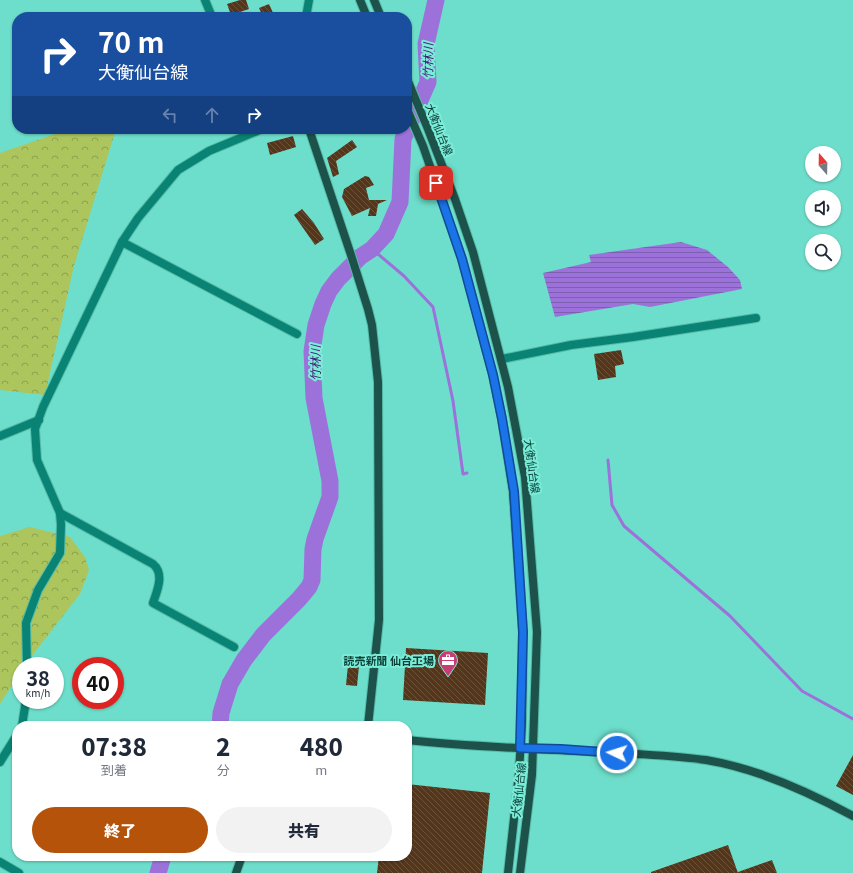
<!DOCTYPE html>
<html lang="ja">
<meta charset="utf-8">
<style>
:root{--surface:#fff;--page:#f2f2f3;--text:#1f2937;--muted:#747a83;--accent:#b45309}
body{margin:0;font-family:Georgia,"Noto Sans JP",serif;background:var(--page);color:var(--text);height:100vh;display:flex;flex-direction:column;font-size:15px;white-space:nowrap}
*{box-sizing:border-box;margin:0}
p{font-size:13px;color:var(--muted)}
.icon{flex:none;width:22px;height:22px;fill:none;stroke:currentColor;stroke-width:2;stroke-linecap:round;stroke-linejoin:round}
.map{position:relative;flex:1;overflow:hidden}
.details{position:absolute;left:12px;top:721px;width:400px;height:140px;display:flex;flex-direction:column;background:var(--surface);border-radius:16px;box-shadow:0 1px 3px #0004}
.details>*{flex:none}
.top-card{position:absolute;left:12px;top:12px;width:400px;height:122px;border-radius:16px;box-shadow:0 1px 3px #0004;background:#1a4fa0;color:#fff;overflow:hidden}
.needle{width:26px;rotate:340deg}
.fabs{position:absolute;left:805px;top:146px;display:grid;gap:8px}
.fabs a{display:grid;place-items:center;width:36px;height:36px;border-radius:50%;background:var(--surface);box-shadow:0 1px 3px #0004;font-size:20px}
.speed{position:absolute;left:12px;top:657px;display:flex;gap:8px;font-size:20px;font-weight:700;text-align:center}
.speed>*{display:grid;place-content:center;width:52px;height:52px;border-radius:50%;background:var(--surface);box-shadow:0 1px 3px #0004;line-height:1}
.speed small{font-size:10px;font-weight:400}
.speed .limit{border:6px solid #d22;background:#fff;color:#111}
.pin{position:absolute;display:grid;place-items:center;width:34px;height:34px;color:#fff;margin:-17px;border-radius:8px;box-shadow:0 2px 6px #0006}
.me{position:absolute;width:44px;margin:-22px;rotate:274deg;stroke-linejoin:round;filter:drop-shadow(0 0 3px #0008)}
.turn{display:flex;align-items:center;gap:14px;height:84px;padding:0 20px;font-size:18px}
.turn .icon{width:52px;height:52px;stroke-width:2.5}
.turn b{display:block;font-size:28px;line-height:34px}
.lanes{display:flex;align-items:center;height:38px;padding:0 20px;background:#0003;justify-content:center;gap:20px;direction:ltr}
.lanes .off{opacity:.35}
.eta{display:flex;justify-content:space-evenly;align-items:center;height:68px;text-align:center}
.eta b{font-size:24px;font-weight:800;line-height:28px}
.primary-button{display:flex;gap:8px;margin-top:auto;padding:8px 20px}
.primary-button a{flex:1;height:46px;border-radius:24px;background:var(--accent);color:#fff;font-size:16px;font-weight:800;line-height:46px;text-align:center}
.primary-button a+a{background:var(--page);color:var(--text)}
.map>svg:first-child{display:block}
.forest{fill:url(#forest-crowns)}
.water{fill:url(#water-rules)}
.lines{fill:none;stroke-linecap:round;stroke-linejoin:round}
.stream{stroke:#9c72da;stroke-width:3}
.river{stroke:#9c72da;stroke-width:17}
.building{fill:url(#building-back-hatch)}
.street-casing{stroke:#57bbaa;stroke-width:10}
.secondary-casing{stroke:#57bbaa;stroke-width:10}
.street{stroke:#088374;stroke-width:8}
.secondary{stroke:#1c524a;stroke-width:8}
.route-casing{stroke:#114b97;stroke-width:10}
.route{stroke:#1a73e8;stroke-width:7}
.labels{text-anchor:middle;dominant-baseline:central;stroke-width:4;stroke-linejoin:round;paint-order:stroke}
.street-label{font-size:11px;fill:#0a3e37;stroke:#7becd8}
.poi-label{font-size:11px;font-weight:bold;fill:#0a3e37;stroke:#7becd8;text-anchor:end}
.water-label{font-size:12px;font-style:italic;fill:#481a77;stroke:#7becd8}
</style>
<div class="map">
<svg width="853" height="873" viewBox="0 0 853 873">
<defs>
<pattern id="forest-crowns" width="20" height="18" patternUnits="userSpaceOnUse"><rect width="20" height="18" fill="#acc55d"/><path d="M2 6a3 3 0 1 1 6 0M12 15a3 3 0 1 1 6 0" fill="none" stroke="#8aa14e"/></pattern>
<pattern id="water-rules" width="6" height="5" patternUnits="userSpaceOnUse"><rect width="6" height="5" fill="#9c72da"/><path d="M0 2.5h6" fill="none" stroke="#7d5fb2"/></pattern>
<pattern id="building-back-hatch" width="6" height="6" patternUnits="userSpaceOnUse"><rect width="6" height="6" fill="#56361a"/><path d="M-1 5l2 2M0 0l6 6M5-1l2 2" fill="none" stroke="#69533c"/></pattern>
</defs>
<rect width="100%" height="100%" fill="#6ddecb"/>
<g class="forest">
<path d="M 69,129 L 116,129 L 74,266 L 45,395 L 0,390 L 0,153 Z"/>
<path d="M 30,527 L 70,537 L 85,557 L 89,570 L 80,594 L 24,666 L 21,666 L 21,671 L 0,704 L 0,536 Z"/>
</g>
<path class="water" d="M 681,242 L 707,250 L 728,267 L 740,280 L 742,289 L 650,307 L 633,304 L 555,317 L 543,273 L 591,262 L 589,255 Z"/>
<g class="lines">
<g class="stream">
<path d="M 372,249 L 404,276 L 433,307 L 453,401 L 463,474 L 467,473"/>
<path d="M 608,460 L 612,505 L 624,526 L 730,616 L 802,691 L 853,719"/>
</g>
<g class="river">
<path d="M 220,726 L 221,713 L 230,684 L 244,660 L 263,635 L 299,599 L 309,587 L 312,580 L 313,549 L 315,539 L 330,497 L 330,481 L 314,398 L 312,351 L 316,325 L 323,304 L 329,291 L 338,279 L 360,257 L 372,249 L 386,234 L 400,202 L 403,139 L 428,82 L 426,44 L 436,0"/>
<path d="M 158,873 L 163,856"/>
</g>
</g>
<g class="building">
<path d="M 240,0 L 246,0 L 249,9 L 231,15 L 227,4 Z"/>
<path d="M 269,4 L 274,15 L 268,17 L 263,17 L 259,8 Z"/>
<path d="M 293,136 L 296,147 L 270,155 L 267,143 Z"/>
<path d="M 352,140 L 357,147 L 336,161 L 339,174 L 333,177 L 327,158 Z"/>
<path d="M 365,176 L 369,177 L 374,185 L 366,188 L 369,200 L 387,200 L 378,204 L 376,216 L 368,216 L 370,208 L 352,216 L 342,197 L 344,189 Z"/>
<path d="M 302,209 L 314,223 L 324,239 L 315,245 L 294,215 Z"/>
<path d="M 621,350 L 624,364 L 615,366 L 616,377 L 598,380 L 594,354 Z"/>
<path d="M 406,648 L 488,653 L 485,705 L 403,700 Z"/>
<path d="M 349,655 L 360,656 L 357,686 L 346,685 Z"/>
<path d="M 853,755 L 853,795 L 836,786 Z"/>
<path d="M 407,784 L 490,793 L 482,873 L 377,873 L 379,856 L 407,856 Z"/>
<path d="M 728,845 L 738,873 L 651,873 L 651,872 Z"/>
<path d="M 772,860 L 777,873 L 738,873 L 738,872 Z"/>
</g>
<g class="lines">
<defs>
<g id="street">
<path d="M 205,0 L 212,17"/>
<path d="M 306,17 L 309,0"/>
<path d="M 122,242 L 297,334"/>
<path d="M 502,359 L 571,345 L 633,337 L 756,318"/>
<path d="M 0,436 L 39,420"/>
<path d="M 60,513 L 153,564 C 165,574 157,591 153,603 L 234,647"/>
<path d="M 27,666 L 26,623 L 38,590 L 60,553 L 61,525 L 60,513 L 37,460 L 35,429 L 43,407 L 122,242 L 138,218 L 178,170 L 209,151 L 262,129"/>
<path d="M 22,726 L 26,700"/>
<path d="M 0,762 L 17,735"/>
<path d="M 0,862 L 19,873"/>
</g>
<g id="secondary">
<path d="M 360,0 L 367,17"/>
<path d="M 374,0 L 381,17"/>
<path d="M 407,79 L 428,129 L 455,199 L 473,252 L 508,387 L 525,477 L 537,632 L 532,775 L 520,873"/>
<path d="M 407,109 L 423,146 L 462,259 L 493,375 L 502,419 L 513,491 L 523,632 L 522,721 L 519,773 L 508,873"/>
<path d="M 309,129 L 351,255 L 368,309 L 372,325 L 378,382 L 379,620 L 368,726"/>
<path d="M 407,740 C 478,748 550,749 622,753 C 650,755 678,756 706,760 C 755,768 809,792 853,816"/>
<path d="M 236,873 L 242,856"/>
</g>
</defs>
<use href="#street" class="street-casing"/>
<use href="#secondary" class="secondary-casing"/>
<use href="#street" class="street"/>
<use href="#secondary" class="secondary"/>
</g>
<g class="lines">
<defs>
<path id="route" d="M 436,183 L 462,259 L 493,375 L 502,419 L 514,491 L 523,632 L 520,748 L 561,749 L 617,753"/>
</defs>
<use href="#route" class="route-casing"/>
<use href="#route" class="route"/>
</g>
<defs>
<symbol id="office-pin" viewBox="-11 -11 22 30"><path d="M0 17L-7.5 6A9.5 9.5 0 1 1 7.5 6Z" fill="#c73c72" stroke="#7becd8"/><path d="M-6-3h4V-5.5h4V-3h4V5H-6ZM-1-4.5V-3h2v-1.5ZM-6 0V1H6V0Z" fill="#fff"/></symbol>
</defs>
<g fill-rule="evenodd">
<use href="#office-pin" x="437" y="649" width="22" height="30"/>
</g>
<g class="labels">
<g class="street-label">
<text transform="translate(440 129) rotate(68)">大衡仙台線</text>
<text transform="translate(533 466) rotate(82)">大衡仙台線</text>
<text transform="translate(518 790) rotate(-84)">大衡仙台線</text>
</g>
<g class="poi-label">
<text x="434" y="660">読売新聞 仙台工場</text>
</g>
<g class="water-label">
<text transform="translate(427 61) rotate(-89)">竹林川</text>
<text transform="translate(314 363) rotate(-90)">竹林川</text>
</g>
</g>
</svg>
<div class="fabs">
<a><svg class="needle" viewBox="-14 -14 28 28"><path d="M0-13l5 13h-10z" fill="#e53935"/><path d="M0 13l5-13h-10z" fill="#747a83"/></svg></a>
<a><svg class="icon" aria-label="sound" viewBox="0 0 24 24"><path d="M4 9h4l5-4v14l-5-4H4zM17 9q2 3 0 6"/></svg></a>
<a><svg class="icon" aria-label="search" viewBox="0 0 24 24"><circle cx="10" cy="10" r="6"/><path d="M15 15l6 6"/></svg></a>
</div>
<div class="speed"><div>38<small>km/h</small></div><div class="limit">40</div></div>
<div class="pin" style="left:436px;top:183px;background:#d93025"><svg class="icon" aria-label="arrive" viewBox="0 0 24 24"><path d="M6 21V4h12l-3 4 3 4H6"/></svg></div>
<svg class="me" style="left:617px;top:753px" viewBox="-20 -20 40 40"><circle r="17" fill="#1a73e8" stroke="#fff" stroke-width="3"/><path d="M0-11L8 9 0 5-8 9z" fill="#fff"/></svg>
<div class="top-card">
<div class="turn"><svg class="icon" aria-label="right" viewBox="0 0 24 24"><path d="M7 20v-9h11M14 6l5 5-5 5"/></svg><div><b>70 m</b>大衡仙台線</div></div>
<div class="lanes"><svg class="icon off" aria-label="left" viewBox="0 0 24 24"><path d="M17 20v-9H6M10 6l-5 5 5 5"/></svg><svg class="icon off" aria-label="ahead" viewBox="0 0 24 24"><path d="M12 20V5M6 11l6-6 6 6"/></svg><svg class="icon" aria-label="right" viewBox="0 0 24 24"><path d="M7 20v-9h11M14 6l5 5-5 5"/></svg></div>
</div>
<section class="details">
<div class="eta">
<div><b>07:38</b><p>到着</p></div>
<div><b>2</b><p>分</p></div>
<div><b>480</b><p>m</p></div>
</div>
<div class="primary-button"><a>終了</a><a>共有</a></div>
</section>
</div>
